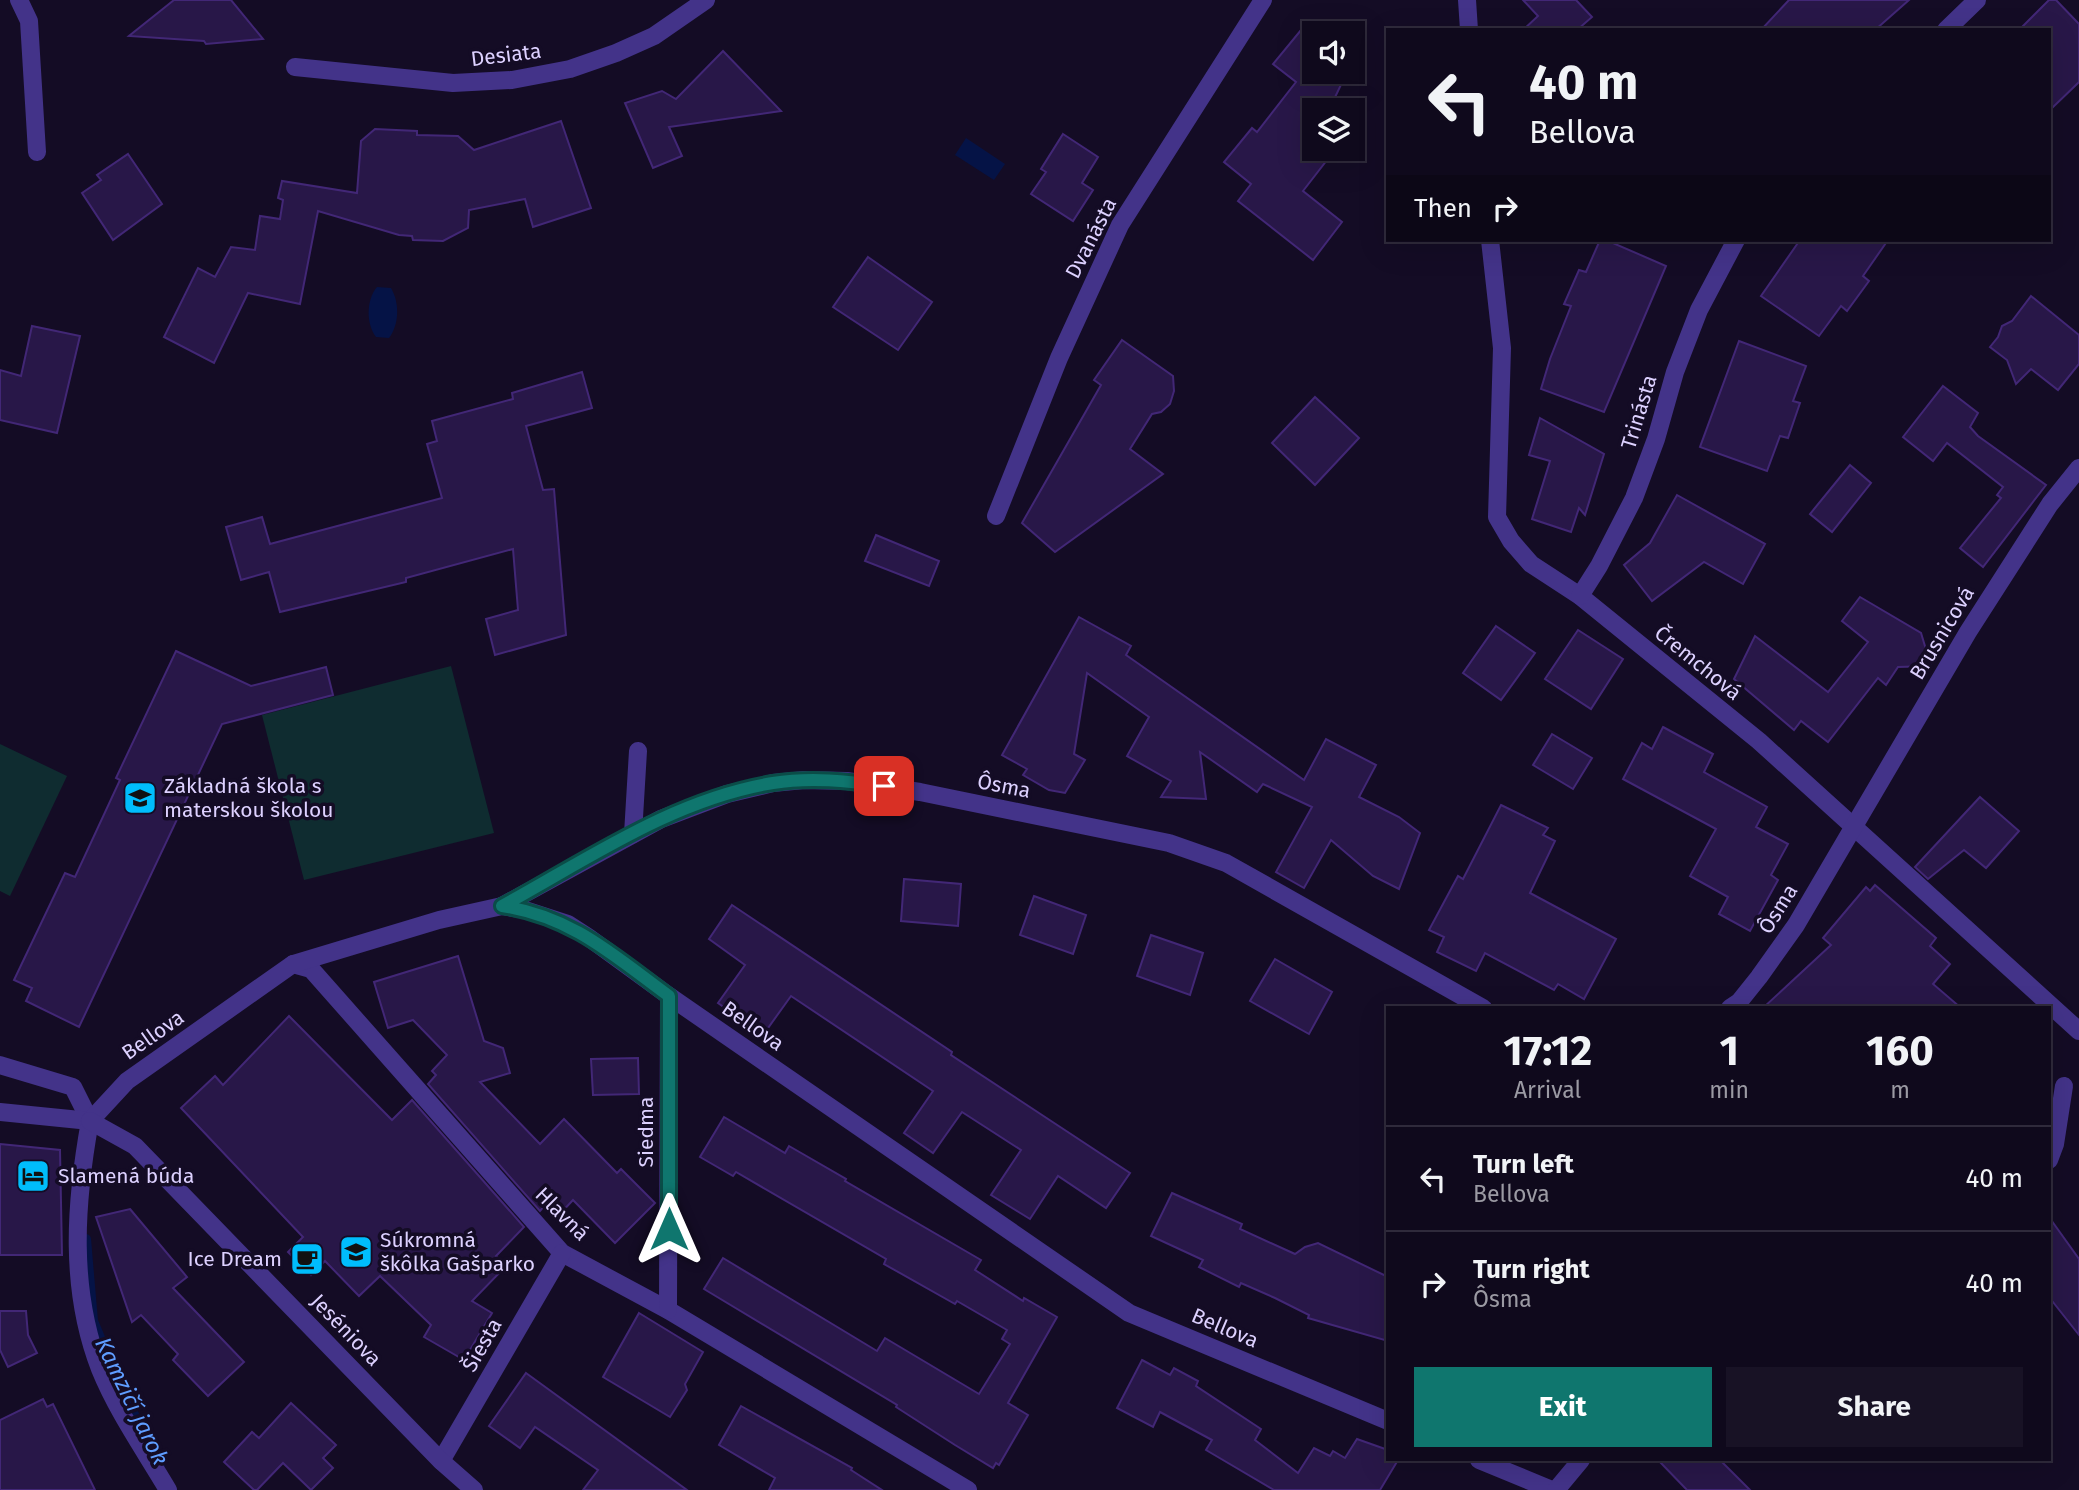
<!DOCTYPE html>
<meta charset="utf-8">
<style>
:root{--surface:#0f091c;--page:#181225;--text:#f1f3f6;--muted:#9b9aa3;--line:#2f2a3b;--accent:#0f766e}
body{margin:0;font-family:"Fira Sans",sans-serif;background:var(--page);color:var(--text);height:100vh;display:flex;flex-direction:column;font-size:26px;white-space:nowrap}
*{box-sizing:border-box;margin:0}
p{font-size:23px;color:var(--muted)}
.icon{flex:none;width:38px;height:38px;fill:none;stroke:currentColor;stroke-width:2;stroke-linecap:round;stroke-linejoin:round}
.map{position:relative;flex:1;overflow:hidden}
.panel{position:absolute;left:1386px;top:1006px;width:665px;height:455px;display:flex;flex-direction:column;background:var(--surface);border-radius:0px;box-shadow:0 7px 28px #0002,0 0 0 2px var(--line)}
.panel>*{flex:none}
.guide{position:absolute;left:1386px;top:28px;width:665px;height:214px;border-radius:0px;box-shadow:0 7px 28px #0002,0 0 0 2px var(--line);background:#0f091c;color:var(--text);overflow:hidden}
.tools{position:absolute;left:1302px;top:21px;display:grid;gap:14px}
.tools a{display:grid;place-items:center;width:63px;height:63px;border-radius:0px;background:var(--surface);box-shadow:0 7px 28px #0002,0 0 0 2px var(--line);font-size:35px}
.pin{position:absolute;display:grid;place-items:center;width:60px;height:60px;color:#fff;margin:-30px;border-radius:14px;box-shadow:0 4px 10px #0006}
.me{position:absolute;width:77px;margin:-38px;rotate:0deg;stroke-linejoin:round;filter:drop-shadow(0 0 5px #0008)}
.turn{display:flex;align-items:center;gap:24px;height:147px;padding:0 28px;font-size:32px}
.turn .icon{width:91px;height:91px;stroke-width:2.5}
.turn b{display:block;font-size:49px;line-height:60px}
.then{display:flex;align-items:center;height:66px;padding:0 28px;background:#0003;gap:14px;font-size:26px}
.eta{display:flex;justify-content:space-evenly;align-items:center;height:119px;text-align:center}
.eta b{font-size:42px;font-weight:700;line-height:49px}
.cta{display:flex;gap:14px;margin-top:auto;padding:14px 28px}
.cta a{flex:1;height:80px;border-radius:0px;background:var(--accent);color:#fff;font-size:28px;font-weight:700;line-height:80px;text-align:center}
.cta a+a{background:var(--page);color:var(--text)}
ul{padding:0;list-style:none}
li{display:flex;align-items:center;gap:21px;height:105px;padding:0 28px;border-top:2px solid var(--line)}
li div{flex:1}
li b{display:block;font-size:26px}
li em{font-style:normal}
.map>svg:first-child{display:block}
.green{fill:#0f2c30}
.water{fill:#051346}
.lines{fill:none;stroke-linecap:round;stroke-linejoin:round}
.stream{stroke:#051346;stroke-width:10}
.building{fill:#281748;stroke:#422776;stroke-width:2}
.service{stroke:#433389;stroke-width:18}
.minor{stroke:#433389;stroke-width:18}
.tertiary{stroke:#433389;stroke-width:18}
.route-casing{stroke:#0a4d48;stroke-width:18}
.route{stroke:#0f766e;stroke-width:12}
.labels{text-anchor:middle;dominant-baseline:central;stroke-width:7;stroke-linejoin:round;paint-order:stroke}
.street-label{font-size:21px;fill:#ddd1ff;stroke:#140c25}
.poi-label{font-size:21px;fill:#ddd1ff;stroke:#140c25;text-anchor:start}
.water-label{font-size:23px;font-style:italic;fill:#5f9dff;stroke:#140c25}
</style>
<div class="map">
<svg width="2079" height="1490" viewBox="0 0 2079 1490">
<rect width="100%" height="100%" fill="#140c25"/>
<g class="green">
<path d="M 451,666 L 494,833 L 304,880 L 262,715 Z"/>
<path d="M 0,744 L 67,776 L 10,896 L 0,891 Z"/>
</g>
<g class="water">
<path d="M 966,138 L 1005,164 L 994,180 L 955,155 Z"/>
<path d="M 377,287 L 391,288 C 400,303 399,325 389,338 L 376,337 C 366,324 366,300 377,287 Z"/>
</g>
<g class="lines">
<path class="stream" d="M 86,1239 L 93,1321 L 127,1402 L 161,1463"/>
</g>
<g class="building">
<path d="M 174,0 L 231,0 L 263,39 L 206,44 L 204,41 L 129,36 Z"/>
<path d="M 1523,0 L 1576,0 L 1592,17 L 1577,30 L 1523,30 L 1538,16 Z"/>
<path d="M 1789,0 L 1909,0 L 1875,30 L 1761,30 Z"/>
<path d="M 2049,0 L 2056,0 L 2079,24 L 2079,82 L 2049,111 L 2049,30 L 2019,30 Z"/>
<path d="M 1306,24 L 1317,33 L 1314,33 L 1314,72 L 1347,72 L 1329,110 L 1314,110 L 1314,149 L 1331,149 L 1334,151 L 1303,191 L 1342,222 L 1313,260 L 1238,201 L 1251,184 L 1224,162 L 1252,128 L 1257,132 L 1296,82 L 1273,64 Z"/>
<path d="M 723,51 L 781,111 L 669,127 L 682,156 L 653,168 L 625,103 L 662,91 L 676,99 Z"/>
<path d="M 561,121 L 591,208 L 533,227 L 525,199 L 469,210 L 468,228 L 443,241 L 413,240 L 412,236 L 399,235 L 318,211 L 300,304 L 248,293 L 214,363 L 164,337 L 198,268 L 215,277 L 231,247 L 255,250 L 260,216 L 280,219 L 283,200 L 278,198 L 282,181 L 357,193 L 361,141 L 375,129 L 417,131 L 417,135 L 458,136 L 474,150 Z"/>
<path d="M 1063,134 L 1098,157 L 1082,183 L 1093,190 L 1073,221 L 1031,194 L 1046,172 L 1041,169 Z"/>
<path d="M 128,154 L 162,204 L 113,240 L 82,193 L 101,180 L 97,175 Z"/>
<path d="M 1600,240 L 1606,240 L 1666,266 L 1604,412 L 1541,389 L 1550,359 L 1571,306 L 1564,304 L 1579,270 L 1586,272 Z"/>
<path d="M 1800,240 L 1888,240 L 1863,276 L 1869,281 L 1847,311 L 1841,306 L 1819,336 L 1761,296 Z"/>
<path d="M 868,257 L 932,302 L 898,350 L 833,307 Z"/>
<path d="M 2031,296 L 2079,335 L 2079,364 L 2058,390 L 2031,369 L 2016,384 L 2007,360 L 1990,347 L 1998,337 L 2002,326 L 2012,321 Z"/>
<path d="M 32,326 L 80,336 L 57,433 L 0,420 L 0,370 L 21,376 Z"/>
<path d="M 1122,340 L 1173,376 L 1174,391 L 1170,404 L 1161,412 L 1152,414 L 1130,449 L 1163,474 L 1055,552 L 1022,523 L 1101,385 L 1094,380 Z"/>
<path d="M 1739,341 L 1806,366 L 1793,401 L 1800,403 L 1788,438 L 1780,436 L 1767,471 L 1700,447 Z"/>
<path d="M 582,372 L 592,408 L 526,426 L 543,490 L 554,489 L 566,635 L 495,655 L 486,619 L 518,610 L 513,549 L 406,578 L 406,582 L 280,612 L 269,572 L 241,580 L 226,527 L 262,517 L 270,544 L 442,498 L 427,444 L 437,441 L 432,421 L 513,399 L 512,393 Z"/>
<path d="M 1943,386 L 1978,413 L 1970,427 L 1978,436 L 2046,485 L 1983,567 L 1960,548 L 2001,498 L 1997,495 L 2003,487 L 1947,443 L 1933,461 L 1903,437 Z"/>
<path d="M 1315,397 L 1359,438 L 1315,485 L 1272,443 Z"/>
<path d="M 1540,418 L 1604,454 L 1585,515 L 1579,508 L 1571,532 L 1532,519 L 1550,461 L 1529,455 Z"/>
<path d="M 1850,465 L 1871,483 L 1832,532 L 1810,514 Z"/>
<path d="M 1677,495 L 1765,544 L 1743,584 L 1704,562 L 1652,601 L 1624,565 L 1650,543 Z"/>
<path d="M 876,535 L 939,561 L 929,586 L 865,561 Z"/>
<path d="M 1860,597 L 1921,633 L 1931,666 L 1898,667 L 1886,685 L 1878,678 L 1828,742 L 1801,721 L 1794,730 L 1734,679 L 1755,636 L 1828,692 L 1868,642 L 1842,621 Z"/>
<path d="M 1079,617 L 1131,646 L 1126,655 L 1304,780 L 1326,739 L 1376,765 L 1359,797 L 1399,817 L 1420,833 L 1399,889 L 1373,876 L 1331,840 L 1304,888 L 1276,872 L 1312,807 L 1263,784 L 1257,792 L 1200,752 L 1206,799 L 1161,797 L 1171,781 L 1127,756 L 1149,717 L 1087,673 L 1074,754 L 1085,760 L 1065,793 L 1049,790 L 1023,775 L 1027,769 L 1002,755 Z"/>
<path d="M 1496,626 L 1535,653 L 1501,700 L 1463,673 Z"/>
<path d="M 1578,630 L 1623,659 L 1591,709 L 1545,679 Z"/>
<path d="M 176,651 L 251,686 L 326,667 L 333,695 L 222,724 L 79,1027 L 26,1001 L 32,988 L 14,980 L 65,873 L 75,877 L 120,780 L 116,778 Z"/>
<path d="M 1663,727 L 1713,754 L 1704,772 L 1767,807 L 1756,827 L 1788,844 L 1771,875 L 1778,880 L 1750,931 L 1719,914 L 1728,897 L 1690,876 L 1716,829 L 1623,779 L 1642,743 L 1652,749 Z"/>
<path d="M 1552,734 L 1592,758 L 1573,789 L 1533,765 Z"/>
<path d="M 1980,797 L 2019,831 L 1986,868 L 1964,850 L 1928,879 L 1915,867 Z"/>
<path d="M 1501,805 L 1548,828 L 1543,835 L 1555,841 L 1530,893 L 1616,939 L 1584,999 L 1558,984 L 1554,990 L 1485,953 L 1476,971 L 1437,952 L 1444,937 L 1429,930 L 1458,876 L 1463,879 Z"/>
<path d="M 904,879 L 961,884 L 958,926 L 901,921 Z"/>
<path d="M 1875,885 L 1936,938 L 1930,946 L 1950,964 L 1933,984 L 1961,1008 L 1763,1008 L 1831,945 L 1823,938 L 1866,887 L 1870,891 Z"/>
<path d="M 1034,896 L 1086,915 L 1073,954 L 1020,935 Z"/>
<path d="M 732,905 L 952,1052 L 951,1055 L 1130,1173 L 1106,1208 L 1058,1176 L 1030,1219 L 991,1195 L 1021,1150 L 962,1112 L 933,1153 L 904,1133 L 933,1091 L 791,996 L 763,1035 L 718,1003 L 745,965 L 709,939 Z"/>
<path d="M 1151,935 L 1203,953 L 1190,995 L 1137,976 Z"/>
<path d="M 458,956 L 484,1041 L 503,1048 L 510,1073 L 480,1082 L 540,1144 L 564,1119 L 617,1173 L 621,1169 L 655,1203 L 615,1243 L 573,1200 L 558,1216 L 546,1204 L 540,1211 L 428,1084 L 436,1075 L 432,1071 L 447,1055 L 413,1020 L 388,1028 L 374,982 Z"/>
<path d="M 1275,959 L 1332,992 L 1309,1034 L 1250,1001 Z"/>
<path d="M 289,1016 L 392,1120 L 412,1100 L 524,1227 L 496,1256 L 506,1266 L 472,1301 L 492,1313 L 464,1360 L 424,1337 L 431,1325 L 380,1276 L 359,1296 L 325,1261 L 311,1275 L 288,1252 L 303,1237 L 181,1108 L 215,1076 L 223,1085 Z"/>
<path d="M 638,1058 L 639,1094 L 593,1095 L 591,1059 Z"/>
<path d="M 724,1117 L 785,1153 L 789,1146 L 846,1179 L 845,1181 L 981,1260 L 975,1270 L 1023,1301 L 1024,1298 L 1057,1317 L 1008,1403 L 1028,1415 L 999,1465 L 996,1463 L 993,1468 L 955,1445 L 896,1407 L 897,1405 L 704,1289 L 723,1258 L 877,1351 L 885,1338 L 979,1394 L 1010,1344 L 1002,1339 L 1007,1330 L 957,1301 L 955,1304 L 884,1264 L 886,1259 L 736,1172 L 733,1176 L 700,1157 Z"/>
<path d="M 0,1144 L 60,1150 L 62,1255 L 0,1255 Z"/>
<path d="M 1172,1193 L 1242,1224 L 1240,1229 L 1295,1254 L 1305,1247 L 1318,1243 L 1388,1277 L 1388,1341 L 1308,1318 L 1309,1315 L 1275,1298 L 1241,1283 L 1239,1287 L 1199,1267 L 1203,1260 L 1151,1236 Z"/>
<path d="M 130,1209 L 187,1277 L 173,1288 L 244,1362 L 208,1396 L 173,1360 L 178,1354 L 141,1315 L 132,1322 L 96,1217 Z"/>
<path d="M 2049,1217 L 2079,1259 L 2079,1335 L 2049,1297 Z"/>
<path d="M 0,1311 L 26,1311 L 28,1335 L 37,1353 L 8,1367 L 0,1350 Z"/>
<path d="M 639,1313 L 703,1352 L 685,1384 L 687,1390 L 670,1417 L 603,1377 Z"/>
<path d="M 1142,1360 L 1170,1375 L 1174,1368 L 1198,1381 L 1196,1386 L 1261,1429 L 1255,1440 L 1298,1473 L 1314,1448 L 1330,1456 L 1333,1451 L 1345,1458 L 1357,1439 L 1388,1450 L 1388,1460 L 1398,1460 L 1380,1490 L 1274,1490 L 1206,1450 L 1212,1440 L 1160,1412 L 1153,1427 L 1117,1408 Z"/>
<path d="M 526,1373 L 687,1490 L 583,1490 L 598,1470 L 535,1427 L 520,1448 L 489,1426 Z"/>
<path d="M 43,1399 L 47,1407 L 53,1404 L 95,1490 L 0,1490 L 0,1420 Z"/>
<path d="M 291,1403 L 336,1445 L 323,1458 L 333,1468 L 311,1490 L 283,1463 L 257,1490 L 254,1490 L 224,1462 L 252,1432 L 259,1438 Z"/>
<path d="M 741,1406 L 852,1468 L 851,1470 L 882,1490 L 769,1490 L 775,1478 L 719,1445 Z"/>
<path d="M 1658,1460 L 1720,1460 L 1750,1490 L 1687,1490 Z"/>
</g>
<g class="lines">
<g class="service">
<path d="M 19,0 L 29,21 L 37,152"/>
<path d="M 996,516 L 1059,358 L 1120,225 L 1263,0"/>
<path d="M 0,1065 L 73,1087 L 90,1121"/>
</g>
<g class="minor">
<path d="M 1467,0 L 1469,30"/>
<path d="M 1946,30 L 1977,0"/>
<path d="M 295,67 L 453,83 L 512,80 L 570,69 L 616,53 L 654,36 L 706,0"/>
<path d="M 1490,240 L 1502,348 L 1497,517 L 1511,541 L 1531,564 L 1580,596 L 1759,741 L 2079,1031"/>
<path d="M 1580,596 L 1599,566 L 1634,498 L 1656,439 L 1675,372 L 1699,310 L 1736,240"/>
<path d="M 633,834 L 638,751"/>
<path d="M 502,906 L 661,819 L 727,794 L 773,783 L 804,780 L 847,781 L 920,792 L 1169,843 L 1226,863 L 1483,1008"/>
<path d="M 293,964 L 311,969 L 562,1253 L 668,1310 L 968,1490"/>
<path d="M 1730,1008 L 1739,1002 L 1759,977 L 1796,925 L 1968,632 L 2050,504 L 2079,468"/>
<path d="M 0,1112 L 90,1121"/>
<path d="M 90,1121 L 127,1081 L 293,964 L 439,920 L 502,906 L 525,910 L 568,924 L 588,937 L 669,996 L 1129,1313 L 1388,1421"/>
<path d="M 90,1121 C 75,1204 69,1289 100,1369 C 117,1411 145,1451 168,1490"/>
<path d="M 2049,1160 L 2055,1144 L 2064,1086"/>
<path d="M 668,1310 L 669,996"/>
<path d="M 1479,1460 L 1552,1490"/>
<path d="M 441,1461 L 562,1253"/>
<path d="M 1556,1490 L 1581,1460"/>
</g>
<path class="tertiary" d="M 90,1121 L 135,1146 L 441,1461 L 474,1490"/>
</g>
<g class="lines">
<defs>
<path id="route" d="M 669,1229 L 669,996 C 613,955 573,917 502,906 C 588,859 674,799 773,783 C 810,777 848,781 884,786"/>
</defs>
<use href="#route" class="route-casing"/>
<use href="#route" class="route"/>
</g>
<defs>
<symbol id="school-square" viewBox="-11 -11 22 22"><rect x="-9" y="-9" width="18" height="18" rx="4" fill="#00bdfc" stroke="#140c25"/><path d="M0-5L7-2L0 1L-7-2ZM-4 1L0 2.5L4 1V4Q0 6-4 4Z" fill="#111"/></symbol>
<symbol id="hotel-square" viewBox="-11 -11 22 22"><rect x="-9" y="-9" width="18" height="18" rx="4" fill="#00bdfc" stroke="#140c25"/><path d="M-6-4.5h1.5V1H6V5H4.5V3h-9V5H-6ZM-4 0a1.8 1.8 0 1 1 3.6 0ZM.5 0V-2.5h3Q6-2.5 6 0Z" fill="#111"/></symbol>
<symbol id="cafe-square" viewBox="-11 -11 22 22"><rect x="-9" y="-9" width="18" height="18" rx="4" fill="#00bdfc" stroke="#140c25"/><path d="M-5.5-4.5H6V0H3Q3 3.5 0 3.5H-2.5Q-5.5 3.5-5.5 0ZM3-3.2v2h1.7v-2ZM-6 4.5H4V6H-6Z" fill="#111"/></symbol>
</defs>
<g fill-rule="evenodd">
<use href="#school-square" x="121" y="779" width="38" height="38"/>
<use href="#hotel-square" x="14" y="1157" width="38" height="38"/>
<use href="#school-square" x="337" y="1233" width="38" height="38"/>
<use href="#cafe-square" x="288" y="1240" width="38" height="38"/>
</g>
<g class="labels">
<g class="street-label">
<text transform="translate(506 55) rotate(-7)">Desiata</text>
<text transform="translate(1091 238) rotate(-63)">Dvanásta</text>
<text transform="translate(1639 412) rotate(-73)">Trinásta</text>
<text transform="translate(1942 633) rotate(-59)">Brusnicová</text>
<text transform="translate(1698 663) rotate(39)">Čremchová</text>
<text transform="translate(1004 786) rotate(11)">Ôsma</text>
<text transform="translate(1778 909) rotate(-58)">Ôsma</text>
<text transform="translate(753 1026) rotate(35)">Bellova</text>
<text transform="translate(153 1035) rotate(-35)">Bellova</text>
<text transform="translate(646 1132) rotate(-90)">Siedma</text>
<text transform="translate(562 1214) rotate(45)">Hlavná</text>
<text transform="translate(1225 1328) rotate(23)">Bellova</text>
<text transform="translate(346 1330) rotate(46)">Jeséniova</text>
<text transform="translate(482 1345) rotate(-60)">Šiesta</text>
</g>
<g class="poi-label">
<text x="164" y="786">Základná škola s<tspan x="164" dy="24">materskou školou</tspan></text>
<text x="58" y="1176">Slamená búda</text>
<text x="380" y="1240">Súkromná<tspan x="380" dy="24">škôlka Gašparko</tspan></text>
<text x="282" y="1259" text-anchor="end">Ice Dream</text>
</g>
<g class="water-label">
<text transform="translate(132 1401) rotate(64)">Kamzičí jarok</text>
</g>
</g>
</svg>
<div class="tools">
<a><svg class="icon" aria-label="sound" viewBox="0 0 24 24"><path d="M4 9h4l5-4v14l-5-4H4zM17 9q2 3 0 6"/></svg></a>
<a><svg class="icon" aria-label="layers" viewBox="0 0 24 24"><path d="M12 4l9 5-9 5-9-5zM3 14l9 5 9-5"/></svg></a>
</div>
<div class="pin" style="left:884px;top:786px;background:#d93025"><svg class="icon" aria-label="arrive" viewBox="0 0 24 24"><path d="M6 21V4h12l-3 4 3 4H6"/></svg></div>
<svg class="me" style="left:669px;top:1229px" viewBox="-20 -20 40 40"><path d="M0-17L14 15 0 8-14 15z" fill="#0f766e" stroke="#fff" stroke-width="4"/></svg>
<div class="guide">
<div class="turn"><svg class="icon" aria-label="left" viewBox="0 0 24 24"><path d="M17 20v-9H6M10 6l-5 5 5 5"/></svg><div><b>40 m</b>Bellova</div></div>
<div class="then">Then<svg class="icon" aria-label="right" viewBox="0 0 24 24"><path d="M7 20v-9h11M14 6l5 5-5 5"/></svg></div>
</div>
<section class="panel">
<div class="eta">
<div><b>17:12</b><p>Arrival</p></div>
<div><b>1</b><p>min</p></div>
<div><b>160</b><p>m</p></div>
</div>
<ul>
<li><svg class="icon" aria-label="left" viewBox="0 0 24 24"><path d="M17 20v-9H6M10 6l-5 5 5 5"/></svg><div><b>Turn left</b><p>Bellova</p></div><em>40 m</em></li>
<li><svg class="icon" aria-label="right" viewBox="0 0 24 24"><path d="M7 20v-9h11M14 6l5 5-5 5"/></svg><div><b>Turn right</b><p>Ôsma</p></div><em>40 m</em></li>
</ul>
<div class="cta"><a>Exit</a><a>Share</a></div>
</section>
</div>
